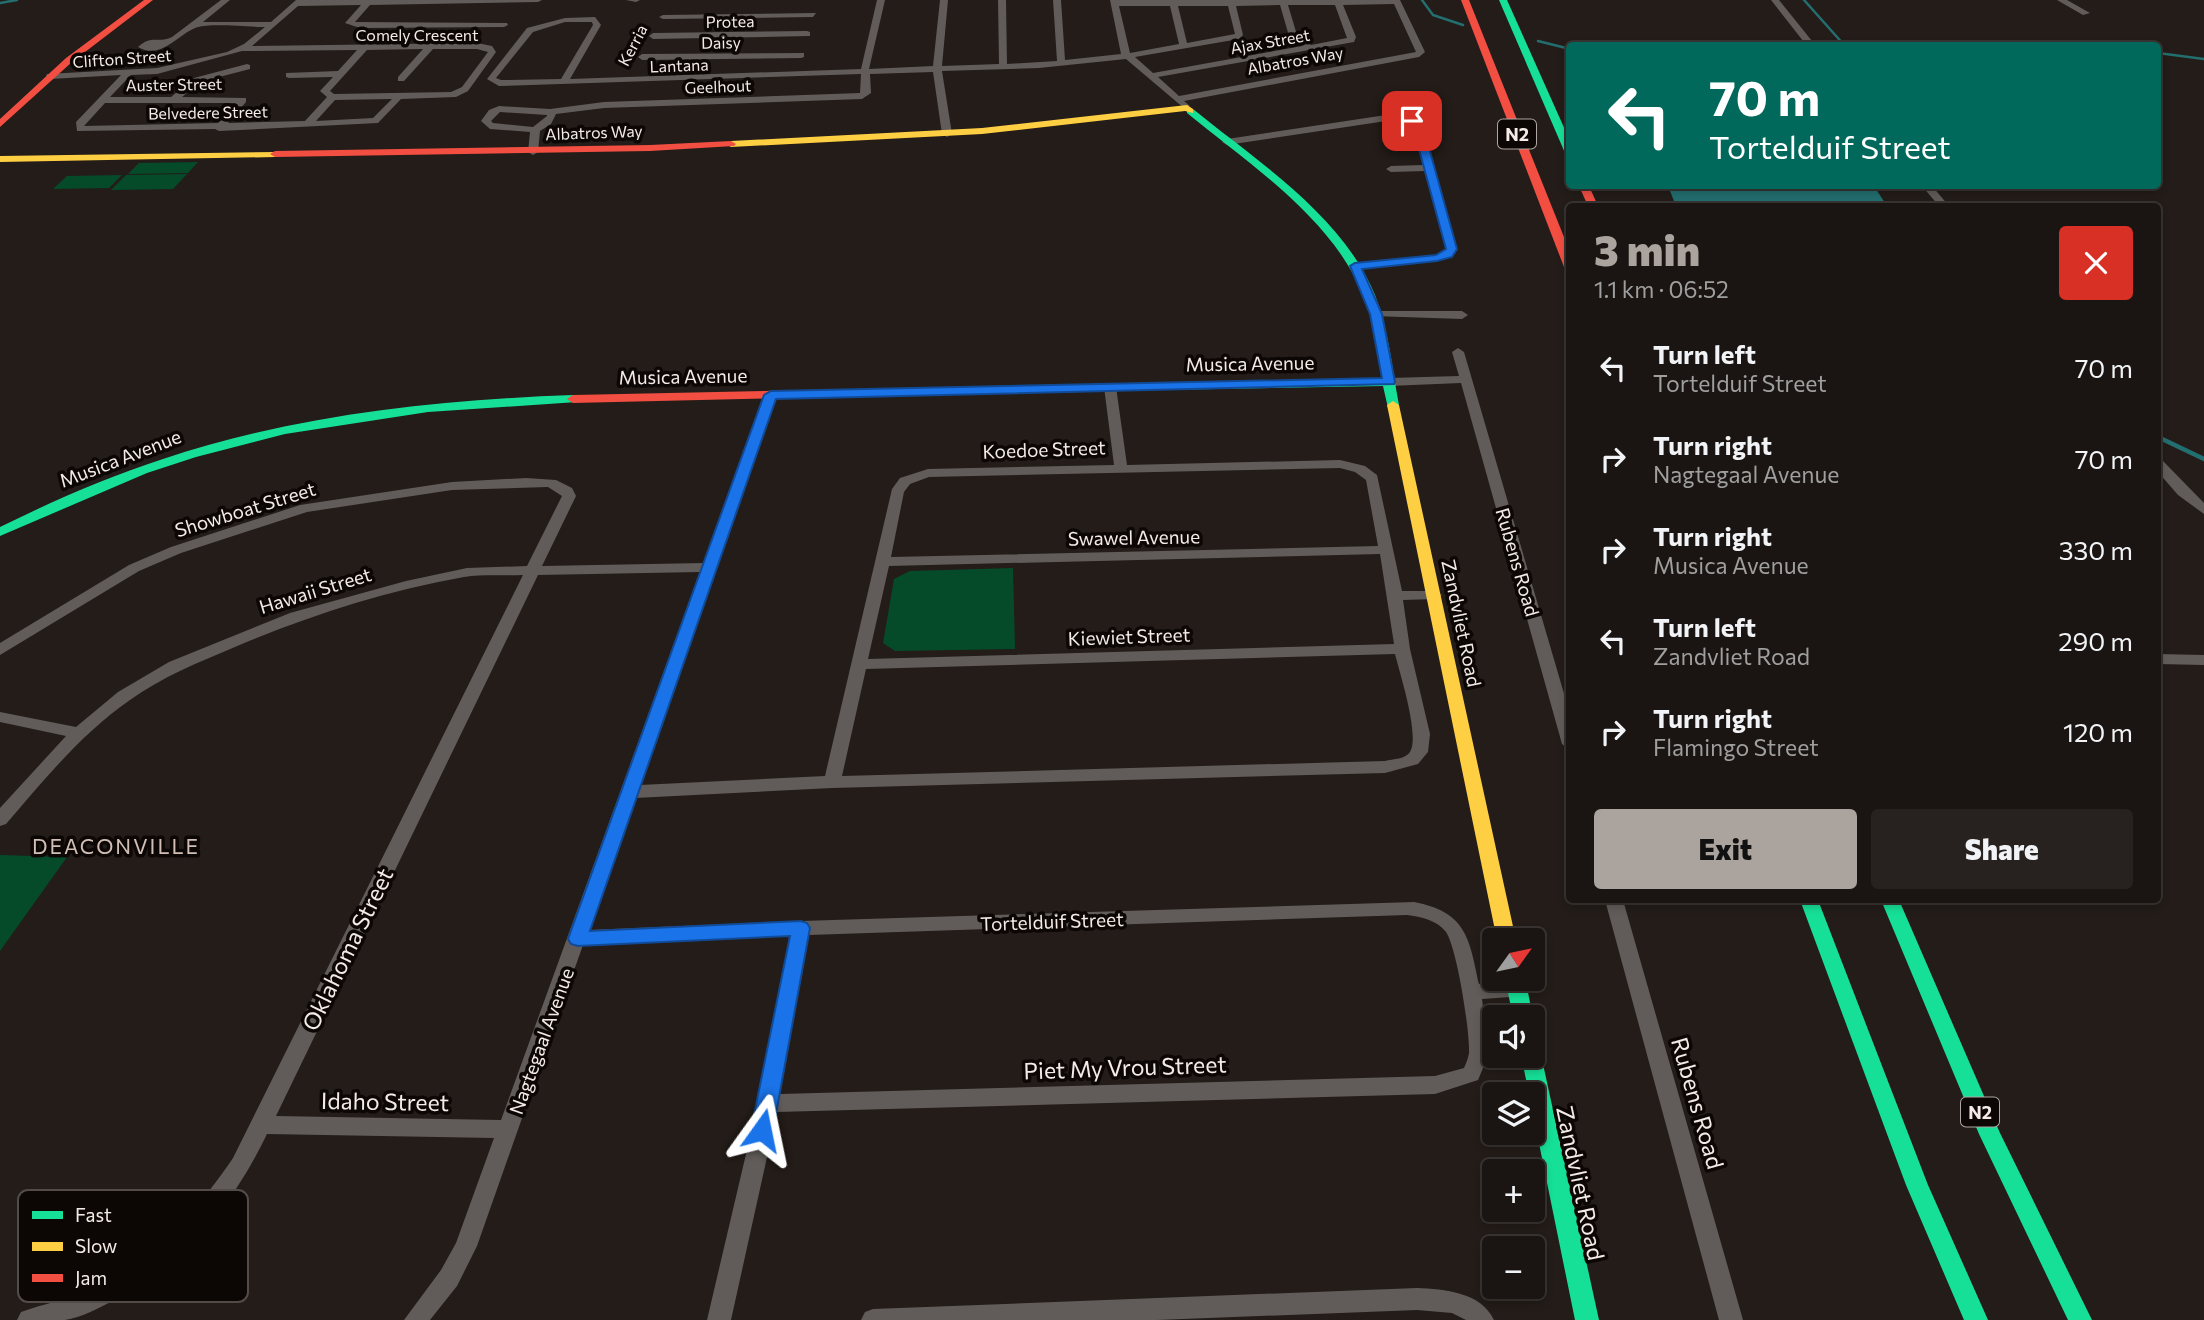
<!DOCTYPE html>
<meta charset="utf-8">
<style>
:root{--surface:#1a1512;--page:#272220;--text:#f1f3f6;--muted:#9f9f9f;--line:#383432;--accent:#aba39e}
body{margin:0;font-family:Commissioner,sans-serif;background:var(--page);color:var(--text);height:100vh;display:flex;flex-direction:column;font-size:26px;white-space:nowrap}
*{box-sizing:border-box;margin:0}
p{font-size:23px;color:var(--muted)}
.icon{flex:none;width:38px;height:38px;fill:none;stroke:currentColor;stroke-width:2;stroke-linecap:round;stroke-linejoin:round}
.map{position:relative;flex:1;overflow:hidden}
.drawer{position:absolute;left:1566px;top:203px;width:595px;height:700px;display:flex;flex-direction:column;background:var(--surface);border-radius:7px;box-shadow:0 4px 10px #0003,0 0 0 2px var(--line)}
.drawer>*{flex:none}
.banner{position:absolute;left:1566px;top:42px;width:595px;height:147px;border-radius:7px;box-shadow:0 4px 10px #0003,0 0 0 2px var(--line);background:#00695c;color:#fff;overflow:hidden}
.needle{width:46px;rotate:57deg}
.tools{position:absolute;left:1482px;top:928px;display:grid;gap:14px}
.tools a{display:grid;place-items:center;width:63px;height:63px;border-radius:7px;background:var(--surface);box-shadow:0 4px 10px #0003,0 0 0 2px var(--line);font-size:35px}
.pin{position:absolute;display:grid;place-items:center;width:60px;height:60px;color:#fff;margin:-30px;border-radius:14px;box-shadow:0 4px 10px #0006}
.me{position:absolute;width:77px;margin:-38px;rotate:12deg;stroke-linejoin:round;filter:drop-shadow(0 0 5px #0008)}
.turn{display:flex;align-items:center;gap:24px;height:147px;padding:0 28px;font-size:32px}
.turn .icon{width:91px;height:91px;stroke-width:2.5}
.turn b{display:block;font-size:49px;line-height:60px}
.round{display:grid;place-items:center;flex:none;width:74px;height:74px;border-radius:7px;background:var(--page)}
.summary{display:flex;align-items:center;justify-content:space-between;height:119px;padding:0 28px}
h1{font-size:42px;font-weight:800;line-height:52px;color:var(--accent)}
.cta{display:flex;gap:14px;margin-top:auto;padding:14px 28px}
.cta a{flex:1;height:80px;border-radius:7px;background:var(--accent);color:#111;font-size:28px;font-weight:800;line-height:80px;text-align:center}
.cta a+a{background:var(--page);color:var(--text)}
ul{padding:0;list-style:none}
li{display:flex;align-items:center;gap:21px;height:91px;padding:0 28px}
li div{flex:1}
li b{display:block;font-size:26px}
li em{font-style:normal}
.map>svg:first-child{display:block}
.green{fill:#054b29}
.water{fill:#236e6f}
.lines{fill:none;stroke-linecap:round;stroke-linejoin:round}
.stream-far1{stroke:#236e6f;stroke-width:2.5}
.stream{stroke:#236e6f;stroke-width:4.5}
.street{fill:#615c59;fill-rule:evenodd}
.fast{fill:#16e098;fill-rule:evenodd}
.slow{fill:#ffcf43;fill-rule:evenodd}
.jam{fill:#f24e42;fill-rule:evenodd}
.route{fill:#1a73e8;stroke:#114b97;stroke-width:2}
.labels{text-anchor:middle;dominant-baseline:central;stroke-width:7;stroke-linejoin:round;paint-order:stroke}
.far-street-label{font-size:16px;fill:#f4ebe6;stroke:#0c0705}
.shield{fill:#0c0705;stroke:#aea7a2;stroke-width:2}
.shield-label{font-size:18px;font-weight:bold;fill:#f4ebe6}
.street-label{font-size:19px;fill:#f4ebe6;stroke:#0c0705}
.neighbourhood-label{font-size:21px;letter-spacing:2px;fill:#d1bfb6;stroke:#0c0705}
.near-street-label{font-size:23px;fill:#f4ebe6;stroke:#0c0705}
.key{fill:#0c0705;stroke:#524b48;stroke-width:2}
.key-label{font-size:19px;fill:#f4ebe6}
</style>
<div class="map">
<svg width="2204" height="1320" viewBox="0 0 2204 1320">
<rect width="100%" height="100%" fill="#231c18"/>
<g class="green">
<path d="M 198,162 L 188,173 L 128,174 L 139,163 Z"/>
<path d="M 187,174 L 173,189 L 111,190 L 126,175 Z"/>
<path d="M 122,175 L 109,188 L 53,189 L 67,176 Z"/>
<path d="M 1013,568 L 1015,649 L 895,651 L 883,643 L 894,579 L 910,571 Z"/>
<path d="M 0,855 L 67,857 L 0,951 Z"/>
</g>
<path class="water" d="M 1668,186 L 1874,186 L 1887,206 L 1676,206 Z"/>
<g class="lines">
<g class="stream-far1">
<path d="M 1422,0 L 1433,15 L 1463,25"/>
<path d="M 1804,0 L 1845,46"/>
<path d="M 0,3 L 17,0"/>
<path d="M 1538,41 L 1570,49"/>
<path d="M 1976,46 L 2096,46"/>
<path d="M 2158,53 L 2204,59"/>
</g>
<path class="stream" d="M 2158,437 L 2204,459"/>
<g class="street">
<path d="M 221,0 L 230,0 L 203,22 L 271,22 L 296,0 L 542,0 L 538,2 L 370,5 L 355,22 L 507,23 L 508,25 L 504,27 L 360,28 L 345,23 L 361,5 L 298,6 L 252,46 L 477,43 L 492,46 L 496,52 L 468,91 L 456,97 L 401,99 L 378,123 L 219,131 L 215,129 L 77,131 L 76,122 L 121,75 L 50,79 L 46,76 L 47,74 L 157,68 L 227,52 L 244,44 L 265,27 C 248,27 212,23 198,27 C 178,33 162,61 138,47 C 152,34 158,44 172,37 ZM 423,49 L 398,77 L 398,81 L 404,81 L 433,49 L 477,49 L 488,52 L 462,87 L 451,92 L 334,94 L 330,91 L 367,50 ZM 357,50 L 338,71 L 286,73 L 286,77 L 289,78 L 333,77 L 320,91 L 327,97 L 305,121 L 228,123 L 246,102 L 246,98 L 182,97 L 200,82 L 250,69 L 250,65 L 247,64 L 194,78 L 171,97 L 110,97 L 131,75 L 157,74 L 242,51 ZM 392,99 L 373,118 L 316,121 L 335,100 ZM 105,103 L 236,103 L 218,123 L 84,126 Z"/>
<path d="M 626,0 L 640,0 L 636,2 Z"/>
<path d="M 877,0 L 885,0 L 869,69 L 933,66 L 940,0 L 948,0 L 942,66 L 999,64 L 998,0 L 1006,0 L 1007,64 L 1057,61 L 1053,0 L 1061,0 L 1065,60 L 1121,54 L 1110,0 L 1400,0 L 1425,52 L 1419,57 L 1184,101 L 1190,106 L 1185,109 L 1126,59 L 1039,68 L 942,71 L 952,134 L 947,137 L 942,134 L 933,72 L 870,74 L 871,93 L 862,99 L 604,108 L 556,114 L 551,124 L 540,131 L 538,152 L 533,155 L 528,152 L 530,132 L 490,129 L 481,121 L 489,110 L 499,106 L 550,109 L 604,102 L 860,93 L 861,74 L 499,86 L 487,79 L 527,28 L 565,18 L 595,17 L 601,25 L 570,79 L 861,69 ZM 1394,4 L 1416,52 L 1179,96 L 1158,77 L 1354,42 L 1356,37 L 1343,5 ZM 1280,5 L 1289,36 L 1302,46 L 1153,73 L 1135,57 L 1239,39 L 1243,35 L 1236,6 ZM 1288,5 L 1335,5 L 1347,38 L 1311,45 L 1297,35 ZM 1119,6 L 1170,6 L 1179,44 L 1130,53 ZM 1178,6 L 1228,6 L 1235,34 L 1187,43 ZM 565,22 L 592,22 L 593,25 L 561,79 L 501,80 L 496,78 L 533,32 ZM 500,112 L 547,115 L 547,116 L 533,127 L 493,123 L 491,121 Z"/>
<path d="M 1771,0 L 1779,0 L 1816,46 L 1807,46 Z"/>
<path d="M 2057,0 L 2067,0 L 2090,13 L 2083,15 Z"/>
<path d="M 816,13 L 813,17 L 663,19 L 659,17 L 663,15 Z"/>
<path d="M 807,31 L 810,32 L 810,36 L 653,39 L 649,36 L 653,33 Z"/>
<path d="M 804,53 L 804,57 L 801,58 L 642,60 L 638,57 L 642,54 Z"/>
<path d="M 1386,115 L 1410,117 L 1421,124 L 1457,249 L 1453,256 L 1437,261 L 1355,269 L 1349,266 L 1355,263 L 1436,255 L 1447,249 L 1425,171 L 1391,172 L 1386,169 L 1391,166 L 1423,165 L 1412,125 L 1405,122 L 1386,121 L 1227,145 L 1222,142 L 1227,139 Z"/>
<path d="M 1922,186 L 1932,186 L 1949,206 L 1939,206 Z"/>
<path d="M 1376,311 L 1462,311 L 1468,315 L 1462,319 L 1372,316 L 1372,312 Z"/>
<path d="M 1458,348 L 1464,352 L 1570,714 L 1570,750 L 1562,744 L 1461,383 L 1389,386 L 1383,382 L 1389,378 L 1459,376 L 1452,352 Z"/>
<path d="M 1110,383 L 1116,387 L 1127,465 L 1340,460 L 1365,466 L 1377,475 L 1402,591 L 1435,591 L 1442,595 L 1435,599 L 1403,600 L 1410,649 L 1430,734 L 1428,752 L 1418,764 L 1385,773 L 832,788 L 635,798 L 589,930 L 801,921 L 1414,902 C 1466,912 1469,937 1479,984 L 1517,983 L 1524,986 L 1527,991 L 1524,996 L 1482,999 L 1489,1054 L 1478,1080 L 1435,1094 L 777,1112 L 731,1320 L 707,1320 L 758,1103 L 790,936 L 583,945 L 477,1246 L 457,1286 L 430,1320 L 404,1320 L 441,1270 L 456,1243 L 494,1138 L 267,1134 C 233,1205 185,1263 115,1300 C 100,1307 81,1318 65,1320 C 50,1320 33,1320 17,1320 L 21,1312 C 43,1304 66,1300 87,1290 C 150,1262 195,1214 233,1158 L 523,575 C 504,576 483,574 464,577 C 385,591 308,616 235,647 C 199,662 162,677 130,700 C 82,733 44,780 6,824 L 0,826 L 0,808 L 66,736 L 0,722 L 0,712 L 76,727 L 118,692 L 169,662 L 290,613 L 406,581 L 467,568 L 527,566 L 562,496 L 548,487 L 452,490 L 307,512 L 181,553 L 139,571 L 0,655 L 0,643 L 129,565 L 171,547 L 300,505 L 452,482 L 526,478 L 556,480 L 572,488 L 576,496 L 542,566 L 704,563 L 765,395 L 771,391 L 777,395 L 640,785 L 825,776 L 892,489 L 900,478 L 928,469 L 1114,465 L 1104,387 ZM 1340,468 L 1355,472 L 1366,480 L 1378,546 L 891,557 L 904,492 L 910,484 L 929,477 ZM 1380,554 L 1394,644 L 868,659 L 889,566 ZM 700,572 L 501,1120 L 276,1116 L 538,575 ZM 1395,654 C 1400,674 1420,736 1410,752 C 1406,759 1393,759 1385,761 L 842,776 L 866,669 ZM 1407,915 C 1421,917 1437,920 1446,932 C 1457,948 1470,1032 1469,1053 C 1468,1059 1466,1063 1464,1068 L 1435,1076 L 780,1094 L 809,935 Z"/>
<path d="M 2158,460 L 2163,461 L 2204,503 L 2204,514 L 2178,495 L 2158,472 Z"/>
<path d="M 2158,654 L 2204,655 L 2204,665 L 2158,664 Z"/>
<path d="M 1605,900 L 1623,900 L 1743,1320 L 1719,1320 Z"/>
<path d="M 1417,1288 C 1444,1289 1481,1292 1494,1320 L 1466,1320 L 1452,1313 L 1417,1310 L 1157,1320 L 861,1320 L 865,1312 L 873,1309 Z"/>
</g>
<g class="fast">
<path d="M 1499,0 L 1507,0 L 1570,141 L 1570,156 L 1565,153 Z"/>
<path d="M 1187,109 L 1193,109 C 1258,162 1342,215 1375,295 C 1389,330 1392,369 1399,405 L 1398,408 L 1388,408 L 1383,386 L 990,393 L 988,390 L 994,386 L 1382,378 C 1377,351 1374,321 1363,295 C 1333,219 1248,163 1187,113 Z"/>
<path d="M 573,395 L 579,399 L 577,402 L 428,412 L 285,434 L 196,457 L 147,473 L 0,536 L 0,527 C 53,501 107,477 163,459 C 295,415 434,400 573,395 Z"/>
<path d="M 1800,900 L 1818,900 L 1928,1185 L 1988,1320 L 1964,1320 L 1906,1185 Z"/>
<path d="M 1881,900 L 1899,900 L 2000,1133 L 2092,1320 L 2068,1320 L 1979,1134 Z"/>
<path d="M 1505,978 L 1525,978 L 1533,1017 L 1513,1017 Z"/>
<path d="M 1533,1047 L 1538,1049 L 1541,1055 L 1599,1320 L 1575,1320 L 1533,1114 L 1533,1094 L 1529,1094 L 1521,1055 L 1533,1055 Z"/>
</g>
<g class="slow">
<path d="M 1187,105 L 1193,109 L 1193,113 L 1185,111 L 982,134 L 731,147 L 726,144 L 731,141 L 982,128 Z"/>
<path d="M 278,152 L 280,154 L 275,157 L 0,162 L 0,156 Z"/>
<path d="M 1393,401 L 1399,405 L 1516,940 L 1497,940 L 1387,405 Z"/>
</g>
<g class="jam">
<path d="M 144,0 L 153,0 L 72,62 L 0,127 L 0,119 L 66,58 Z"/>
<path d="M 1461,0 L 1469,0 L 1570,252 L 1570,270 L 1564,267 Z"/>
<path d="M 731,141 L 736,144 L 734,146 L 650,151 L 275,157 L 270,154 L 275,151 L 650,145 Z"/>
<path d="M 1579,186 L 1589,186 L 1598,206 L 1588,206 Z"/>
<path d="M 994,386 L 1000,390 L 998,393 L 573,403 L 567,399 L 573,395 Z"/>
</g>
</g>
<path class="route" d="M 1412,118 L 1423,126 L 1457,249 L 1452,257 L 1437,261 L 1362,269 L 1382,314 L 1395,382 L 1394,384 L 776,399 L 590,931 L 801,921 L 807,923 L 810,928 L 773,1130 L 769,1136 L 762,1139 L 754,1136 L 751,1130 L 790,936 L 578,946 L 571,944 L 568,939 L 764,395 L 771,391 L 1382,378 L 1370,314 L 1350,266 L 1355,263 L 1436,255 L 1446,249 L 1413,127 L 1408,121 Z"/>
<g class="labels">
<g class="far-street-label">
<text transform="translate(730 21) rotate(-1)">Protea</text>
<text x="417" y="34">Comely Crescent</text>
<text transform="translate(1270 41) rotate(-10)">Ajax Street</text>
<text transform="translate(721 42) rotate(-1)">Daisy</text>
<text transform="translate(632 45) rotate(-62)">Kerria</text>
<text transform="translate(122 58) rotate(-4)">Clifton Street</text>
<text transform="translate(1295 60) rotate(-10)">Albatros Way</text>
<text transform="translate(679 65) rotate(-2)">Lantana</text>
<text transform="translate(174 84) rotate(-1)">Auster Street</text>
<text transform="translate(718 86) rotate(-2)">Geelhout</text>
<text transform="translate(208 112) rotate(-1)">Belvedere Street</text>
<text transform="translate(594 132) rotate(-2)">Albatros Way</text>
</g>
<g class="shield">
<rect x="1498" y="119.5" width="38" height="29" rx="5"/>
<rect x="1961" y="1097.5" width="38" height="29" rx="5"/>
</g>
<g class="shield-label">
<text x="1517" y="134">N2</text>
<text x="1980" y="1112">N2</text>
</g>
<g class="street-label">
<text transform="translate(1250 363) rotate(-1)">Musica Avenue</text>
<text transform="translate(683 376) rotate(-1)">Musica Avenue</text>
<text transform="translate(1044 449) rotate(-2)">Koedoe Street</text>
<text transform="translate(120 458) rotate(-21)">Musica Avenue</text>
<text transform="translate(245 509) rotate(-17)">Showboat Street</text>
<text transform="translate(1134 537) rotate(-1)">Swawel Avenue</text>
<text transform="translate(1518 562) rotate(74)">Rubens Road</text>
<text transform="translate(315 590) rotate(-17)">Hawaii Street</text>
<text transform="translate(1462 623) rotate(78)">Zandvliet Road</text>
<text transform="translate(1129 636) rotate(-2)">Kiewiet Street</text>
<text transform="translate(1052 921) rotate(-2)">Tortelduif Street</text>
<text transform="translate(541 1041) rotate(-70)">Nagtegaal Avenue</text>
</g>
<g class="neighbourhood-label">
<text x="116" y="845">DEACONVILLE</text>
</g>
<g class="near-street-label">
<text transform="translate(347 949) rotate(-64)">Oklahoma Street</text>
<text transform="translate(1125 1067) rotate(-2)">Piet My Vrou Street</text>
<text transform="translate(385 1101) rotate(1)">Idaho Street</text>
<text transform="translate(1698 1103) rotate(74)">Rubens Road</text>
<text transform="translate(1581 1183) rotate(78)">Zandvliet Road</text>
</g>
</g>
<rect x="18" y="1190" width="230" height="112" rx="10" class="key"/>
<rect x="32" y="1211" width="31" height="8" fill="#16e098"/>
<rect x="32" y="1242" width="31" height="9" fill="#ffcf43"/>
<rect x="32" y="1274" width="31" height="8" fill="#f24e42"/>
<g class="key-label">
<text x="75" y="1222">Fast</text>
<text x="75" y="1253">Slow</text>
<text x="75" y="1285">Jam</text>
</g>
</svg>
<div class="tools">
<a><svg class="needle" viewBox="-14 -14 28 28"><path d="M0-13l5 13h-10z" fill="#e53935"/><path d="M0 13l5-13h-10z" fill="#9f9f9f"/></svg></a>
<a><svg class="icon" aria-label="sound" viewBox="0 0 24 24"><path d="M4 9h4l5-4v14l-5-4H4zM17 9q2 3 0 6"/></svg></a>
<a><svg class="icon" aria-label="layers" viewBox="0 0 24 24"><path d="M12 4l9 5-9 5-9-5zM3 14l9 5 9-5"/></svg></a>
<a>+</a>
<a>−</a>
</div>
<div class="pin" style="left:1412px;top:121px;background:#d93025"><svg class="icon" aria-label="arrive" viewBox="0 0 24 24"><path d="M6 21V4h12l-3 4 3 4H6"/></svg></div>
<svg class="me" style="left:762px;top:1130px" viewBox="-20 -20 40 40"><path d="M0-17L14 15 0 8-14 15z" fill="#1a73e8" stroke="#fff" stroke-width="4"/></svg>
<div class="banner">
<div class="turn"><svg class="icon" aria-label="left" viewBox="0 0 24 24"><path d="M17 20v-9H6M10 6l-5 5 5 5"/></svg><div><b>70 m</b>Tortelduif Street</div></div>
</div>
<section class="drawer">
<div class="summary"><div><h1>3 min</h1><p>1.1 km · 06:52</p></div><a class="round" style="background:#d93025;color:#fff"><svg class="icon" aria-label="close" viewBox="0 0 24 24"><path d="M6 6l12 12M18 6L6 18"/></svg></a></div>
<ul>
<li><svg class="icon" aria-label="left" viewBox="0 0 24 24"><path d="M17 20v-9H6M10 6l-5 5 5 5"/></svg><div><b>Turn left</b><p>Tortelduif Street</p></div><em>70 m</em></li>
<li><svg class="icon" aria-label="right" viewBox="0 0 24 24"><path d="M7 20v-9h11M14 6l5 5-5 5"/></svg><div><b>Turn right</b><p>Nagtegaal Avenue</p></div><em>70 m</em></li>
<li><svg class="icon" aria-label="right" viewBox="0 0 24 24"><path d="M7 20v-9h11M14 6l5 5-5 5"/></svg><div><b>Turn right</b><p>Musica Avenue</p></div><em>330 m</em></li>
<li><svg class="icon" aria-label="left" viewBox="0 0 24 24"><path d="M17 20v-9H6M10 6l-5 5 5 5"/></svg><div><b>Turn left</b><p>Zandvliet Road</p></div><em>290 m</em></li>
<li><svg class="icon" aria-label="right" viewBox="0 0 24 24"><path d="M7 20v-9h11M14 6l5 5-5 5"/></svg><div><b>Turn right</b><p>Flamingo Street</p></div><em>120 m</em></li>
</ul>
<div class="cta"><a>Exit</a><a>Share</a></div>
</section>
</div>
